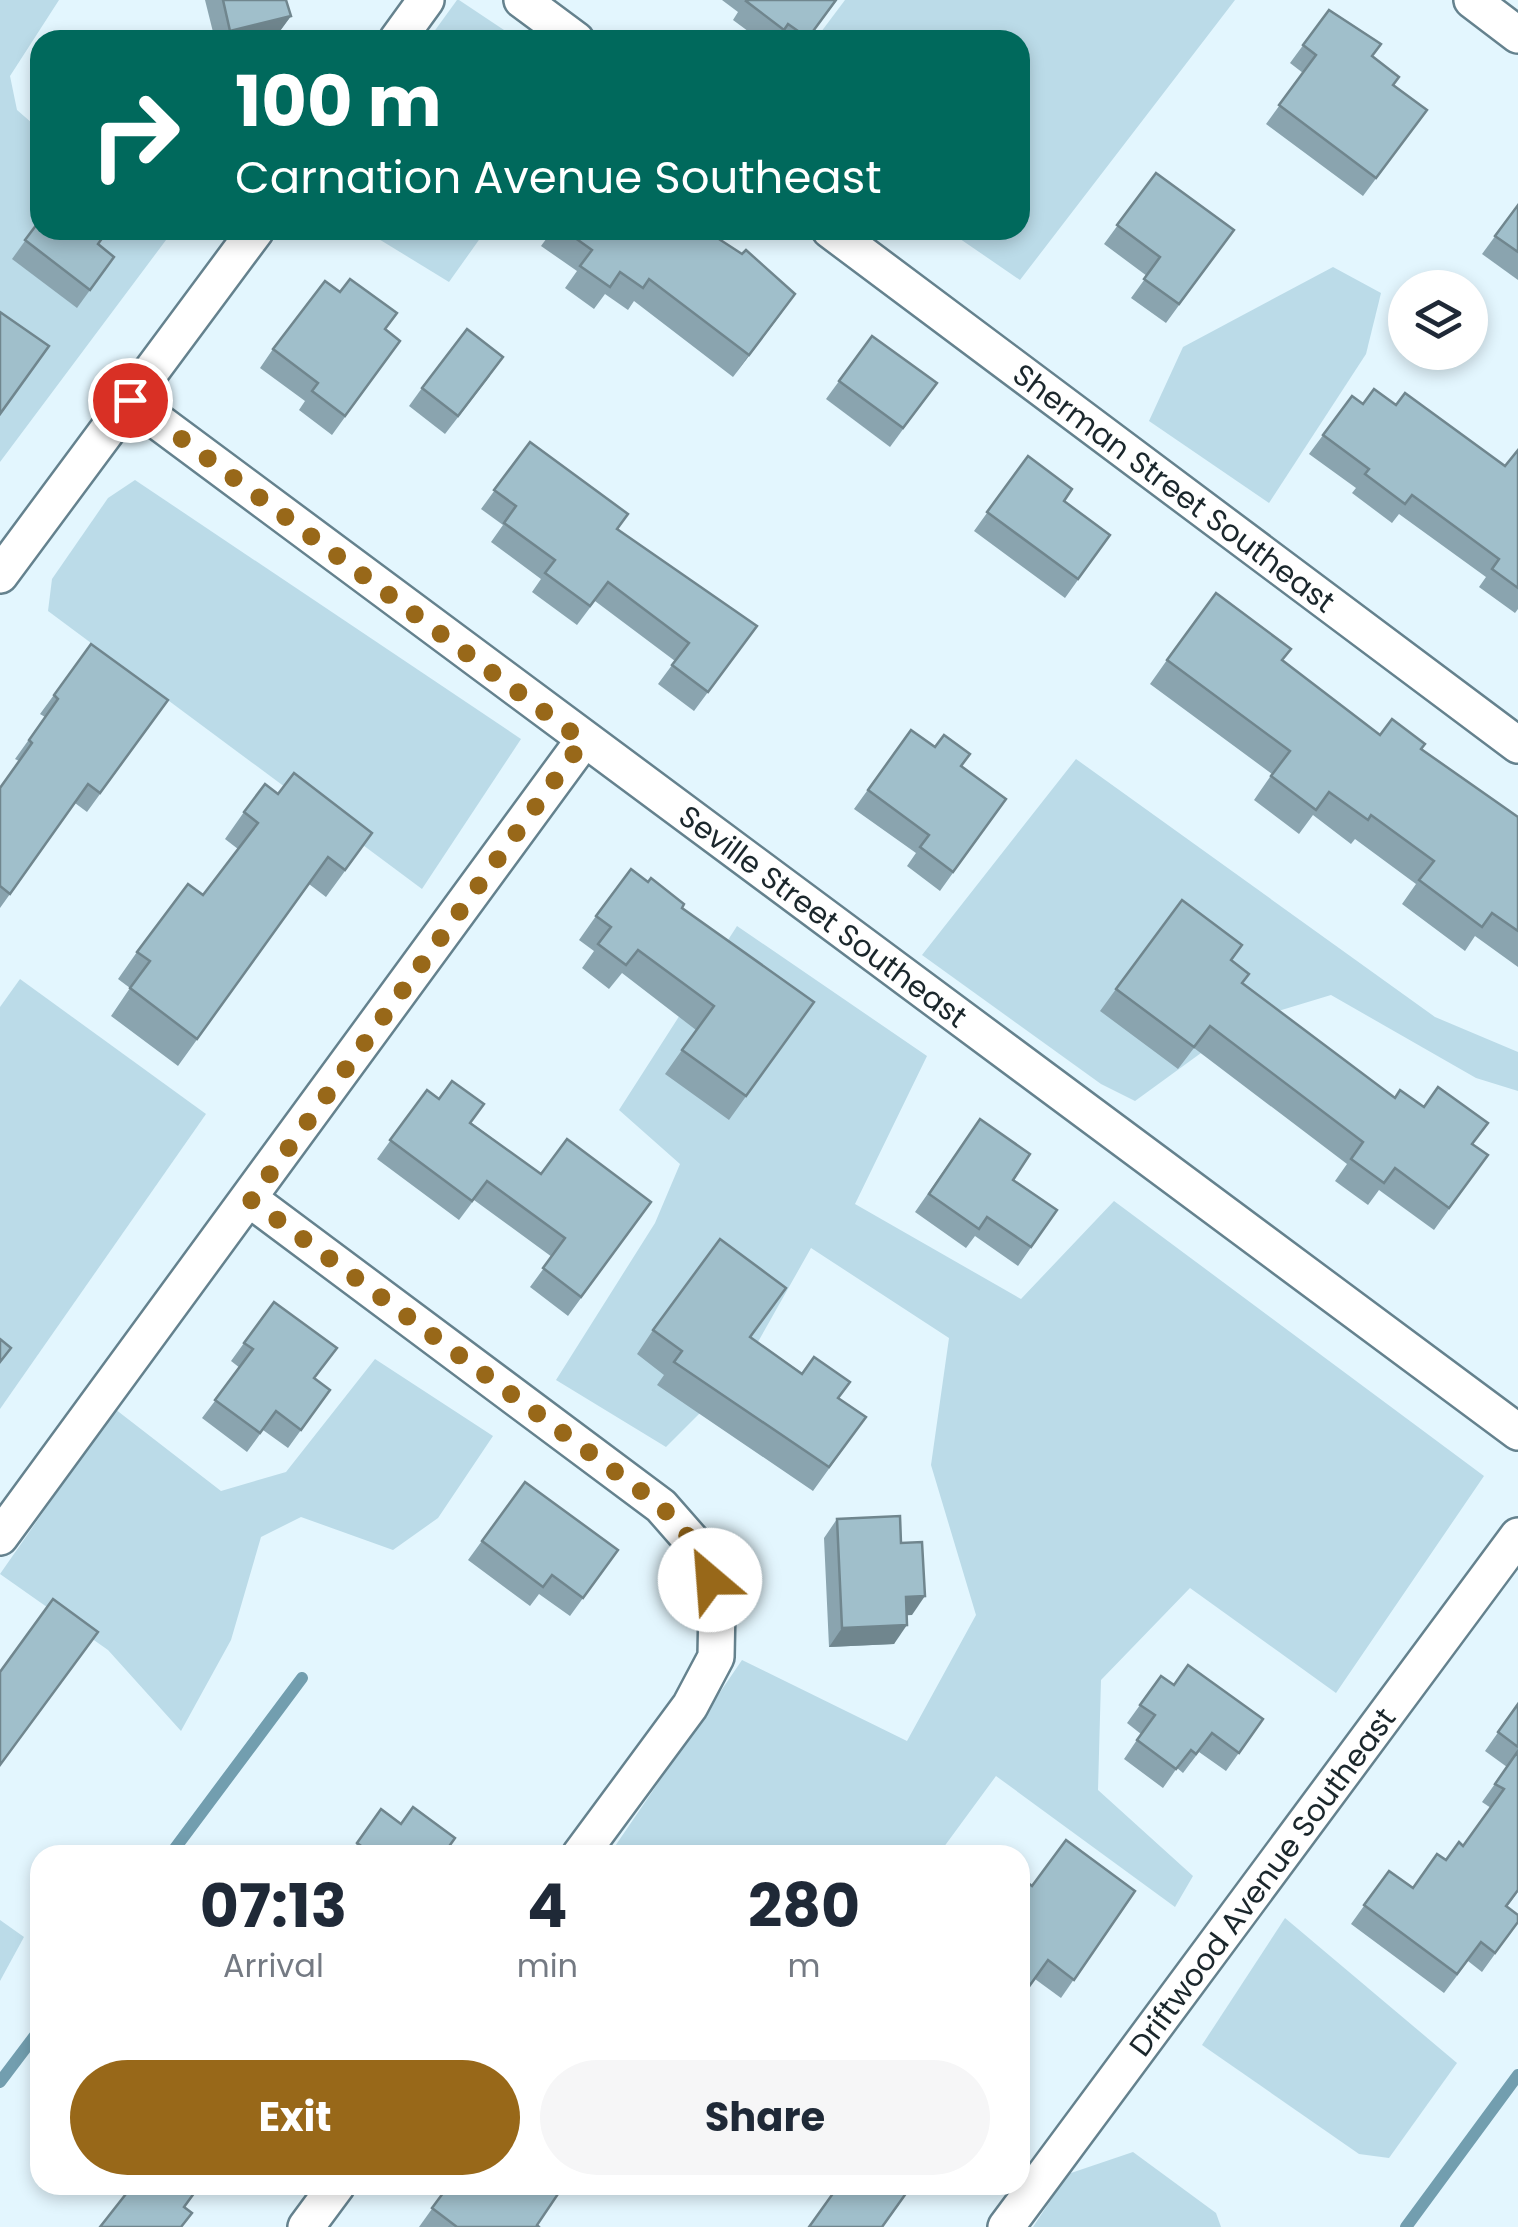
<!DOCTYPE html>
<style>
:root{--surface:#fff;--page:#f6f6f7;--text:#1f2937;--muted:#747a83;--accent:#986819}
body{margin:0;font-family:Poppins,sans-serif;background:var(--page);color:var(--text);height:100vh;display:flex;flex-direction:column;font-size:38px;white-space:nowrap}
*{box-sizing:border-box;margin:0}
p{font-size:32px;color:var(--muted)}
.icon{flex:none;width:55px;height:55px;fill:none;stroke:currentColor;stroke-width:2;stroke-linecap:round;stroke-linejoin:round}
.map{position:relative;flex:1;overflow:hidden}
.side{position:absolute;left:30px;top:1845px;width:1000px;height:350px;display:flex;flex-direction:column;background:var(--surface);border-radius:30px;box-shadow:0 5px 15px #0003}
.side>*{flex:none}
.banner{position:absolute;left:30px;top:30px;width:1000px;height:210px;border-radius:30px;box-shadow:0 5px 15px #0003;background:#00695c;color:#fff;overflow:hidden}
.buttons{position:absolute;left:1388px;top:270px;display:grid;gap:20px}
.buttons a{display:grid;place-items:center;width:100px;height:100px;border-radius:50%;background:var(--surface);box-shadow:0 5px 15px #0003;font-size:50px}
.pin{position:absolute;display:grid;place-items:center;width:85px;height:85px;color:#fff;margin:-42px;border:5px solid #fff;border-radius:50%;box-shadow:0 2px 10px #0007}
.me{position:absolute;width:110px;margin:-55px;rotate:333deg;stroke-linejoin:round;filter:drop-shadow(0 0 8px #0008)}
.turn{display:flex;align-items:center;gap:35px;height:210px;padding:0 40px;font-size:45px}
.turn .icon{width:130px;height:130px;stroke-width:2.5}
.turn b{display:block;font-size:70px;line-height:85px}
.eta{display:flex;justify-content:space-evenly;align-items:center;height:170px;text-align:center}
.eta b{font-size:60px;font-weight:700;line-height:70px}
.cta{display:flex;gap:20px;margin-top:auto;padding:20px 40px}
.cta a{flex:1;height:115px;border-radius:60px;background:var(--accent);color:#fff;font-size:40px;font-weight:700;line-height:115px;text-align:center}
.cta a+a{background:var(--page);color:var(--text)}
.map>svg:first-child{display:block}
.green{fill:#bbdbe8}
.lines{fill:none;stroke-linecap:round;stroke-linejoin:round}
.stream{stroke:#729eaf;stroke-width:12}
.minor-casing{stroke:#65828e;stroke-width:40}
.minor{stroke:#fff;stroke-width:35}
.wall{fill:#8aa4af}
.shaded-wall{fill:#70868e}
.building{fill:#a0bfcb;stroke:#70868e;stroke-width:2.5}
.route{stroke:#986819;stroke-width:18;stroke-dasharray:0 32.4}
.labels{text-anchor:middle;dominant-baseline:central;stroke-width:8;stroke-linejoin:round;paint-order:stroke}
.street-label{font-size:30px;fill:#1b272c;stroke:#fff}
</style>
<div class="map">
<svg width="1518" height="2227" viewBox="0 0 1518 2227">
<rect width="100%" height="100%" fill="#e3f6fe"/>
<g class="green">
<path d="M 0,0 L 59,0 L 10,76 L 17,110 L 40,130 L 40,230 L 154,230 L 166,240 L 0,462 Z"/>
<path d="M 457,0 L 459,0 L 519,40 L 428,40 Z"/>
<path d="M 845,0 L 1235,0 L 1020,280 L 947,230 L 1020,230 L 1020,40 L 815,40 Z"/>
<path d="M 364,230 L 486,230 L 449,282 Z"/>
<path d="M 1333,267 L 1381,293 L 1366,354 L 1269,503 L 1149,421 L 1183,347 Z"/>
<path d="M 135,480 L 521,739 L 422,889 L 48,611 L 52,579 L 108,498 Z"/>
<path d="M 1076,759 L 1435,1017 L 1518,1052 L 1518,1091 L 1476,1078 L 1331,995 L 1245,1021 L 1135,1101 L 1101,1084 L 922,955 Z"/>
<path d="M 737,926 L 927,1056 L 855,1204 L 1021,1299 L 1114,1201 L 1484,1476 L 1336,1693 L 1190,1588 L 1101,1680 L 1098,1790 L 1193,1876 L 1175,1907 L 996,1776 L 938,1855 L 609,1855 L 742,1660 L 907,1741 L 976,1615 L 931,1465 L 949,1338 L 811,1248 L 741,1372 L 666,1447 L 556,1380 L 655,1223 L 680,1164 L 619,1110 Z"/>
<path d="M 20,979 L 206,1114 L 0,1409 L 0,1007 Z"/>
<path d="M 375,1359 L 493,1436 L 438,1518 L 393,1550 L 301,1517 L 261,1537 L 231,1640 L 181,1731 L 108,1650 L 0,1574 L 115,1409 L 221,1491 L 286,1472 Z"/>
<path d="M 1285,1918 L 1457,2063 L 1389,2158 L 1359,2154 L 1202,2045 Z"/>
<path d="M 0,1920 L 24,1937 L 0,1981 Z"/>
<path d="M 1133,2152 L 1216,2213 L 1221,2227 L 1033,2227 L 1068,2174 Z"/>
</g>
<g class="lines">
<g class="stream">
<path d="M 170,1855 L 302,1678"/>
<path d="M 0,2082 L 40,2029"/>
<path d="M 1406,2227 L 1518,2075"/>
</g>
<defs>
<g id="minor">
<path d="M 522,0 L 576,40"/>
<path d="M 1472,0 L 1518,35"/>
<path d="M 397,40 L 426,0"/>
<path id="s1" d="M 830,230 L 1518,745"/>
<path id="s2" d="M 129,400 L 1518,1432"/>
<path d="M 0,575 L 256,230"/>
<path d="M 251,1200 L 661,1506 L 704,1555 L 717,1605 L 716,1657 L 690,1706 L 580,1855"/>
<path d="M 0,1537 L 583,741"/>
<path d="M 306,2227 L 337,2185"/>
<path id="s3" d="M 1006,2227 L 1518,1536"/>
</g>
</defs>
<use href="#minor" class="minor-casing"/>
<use href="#minor" class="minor"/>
</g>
<g class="wall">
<path d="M 205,0 L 286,0 L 291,16 L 277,35 L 255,40 L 215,40 Z"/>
<path d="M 722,0 L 837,0 L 807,40 L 760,40 L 733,20 L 738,12 Z"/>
<path d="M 1329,10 L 1372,56 L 1393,85 L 1427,110 L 1363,196 L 1266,124 L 1303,73 L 1290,63 Z"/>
<path d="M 1156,173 L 1234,230 L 1166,323 L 1131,298 L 1147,276 L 1104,244 Z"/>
<path d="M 1518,205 L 1518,280 L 1482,254 Z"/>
<path d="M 40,220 L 98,245 L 114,257 L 77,308 L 12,259 Z"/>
<path d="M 550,230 L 705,230 L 780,315 L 733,377 L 634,301 L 628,310 L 605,294 L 594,309 L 565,288 L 577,271 L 541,246 L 552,231 Z"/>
<path d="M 385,330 L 400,341 L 332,435 L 299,410 L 305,401 L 260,368 L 273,349 Z"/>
<path d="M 872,336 L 937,383 L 890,447 L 826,399 Z"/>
<path d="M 490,376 L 445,434 L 409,406 L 422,388 Z"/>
<path d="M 1352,396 L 1363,404 L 1396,405 L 1505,466 L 1518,450 L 1518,609 L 1515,613 L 1479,587 L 1486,577 L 1399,514 L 1392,523 L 1352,493 L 1356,488 L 1309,454 Z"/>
<path d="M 530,442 L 617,529 L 757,626 L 694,711 L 658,684 L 675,661 L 595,601 L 577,625 L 532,592 L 541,579 L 491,542 L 503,525 L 481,509 Z"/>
<path d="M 1028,456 L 1064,501 L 1110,535 L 1065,598 L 974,531 Z"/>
<path d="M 91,644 L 168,700 L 87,812 L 75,803 L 0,908 L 0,788 L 19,761 L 15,759 L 45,717 L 40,714 Z"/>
<path d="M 1167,660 L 1282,660 L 1380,735 L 1422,749 L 1518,817 L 1518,967 L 1475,936 L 1465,951 L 1402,904 L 1416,884 L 1355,839 L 1351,844 L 1313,815 L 1299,834 L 1254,800 L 1272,774 L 1150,684 Z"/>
<path d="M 911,730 L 1006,799 L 940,891 L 907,866 L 916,853 L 854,809 Z"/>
<path d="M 244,812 L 353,860 L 326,897 L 309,884 L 178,1066 L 111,1016 L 130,988 L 118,979 L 137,952 L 203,895 L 238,849 L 225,839 Z"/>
<path d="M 682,908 L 814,1002 L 729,1120 L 665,1074 L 696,1030 L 622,973 L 609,989 L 582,968 L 594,951 L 579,940 L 596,916 Z"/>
<path d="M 1232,961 L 1243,983 L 1395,1098 L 1473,1144 L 1488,1155 L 1434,1230 L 1379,1190 L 1368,1205 L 1335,1181 L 1347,1164 L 1194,1048 L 1178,1069 L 1100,1011 L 1116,989 Z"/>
<path d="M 427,1090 L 541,1174 L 651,1202 L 568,1316 L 530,1287 L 552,1257 L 474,1200 L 459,1220 L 377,1159 Z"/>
<path d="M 980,1119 L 1013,1180 L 1057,1210 L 1018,1266 L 975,1236 L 966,1248 L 915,1212 Z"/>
<path d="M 653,1330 L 750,1337 L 866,1417 L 813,1491 L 657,1385 L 664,1375 L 637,1354 Z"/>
<path d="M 244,1343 L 315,1379 L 330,1390 L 288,1448 L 263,1430 L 247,1452 L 202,1418 L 240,1368 L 231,1361 Z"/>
<path d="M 525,1482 L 618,1550 L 570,1616 L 539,1594 L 530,1606 L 468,1560 Z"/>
<path d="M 837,1519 L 901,1543 L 912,1615 L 907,1615 L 894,1644 L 829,1647 L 824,1538 Z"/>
<path d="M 1161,1676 L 1174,1685 L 1263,1719 L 1226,1771 L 1199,1752 L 1183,1773 L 1177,1768 L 1163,1788 L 1124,1759 L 1141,1734 L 1127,1723 Z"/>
<path d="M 1518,1704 L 1518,1892 L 1507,1907 L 1518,1922 L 1482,1972 L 1468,1961 L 1444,1993 L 1351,1924 L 1389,1871 L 1413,1888 L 1463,1846 L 1491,1808 L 1482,1802 L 1507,1767 L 1485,1751 Z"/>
<path d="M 381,1809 L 401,1824 L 443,1855 L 349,1855 Z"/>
<path d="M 1032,1886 L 1135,1891 L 1061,1998 L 1035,1979 Z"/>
<path d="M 449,2185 L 537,2225 L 539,2227 L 419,2227 Z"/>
</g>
<g class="shaded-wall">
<path d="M 291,16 L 277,35 L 255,40 L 224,40 L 230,31 Z"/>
<path d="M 795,294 L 780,315 L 733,377 L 749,355 Z"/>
<path d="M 925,1596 L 912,1615 L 893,1616 L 906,1597 Z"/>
<path d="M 907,1625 L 894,1644 L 829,1647 L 842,1628 Z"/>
</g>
<g class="building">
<path d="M 223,0 L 286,0 L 291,16 L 230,31 Z"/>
<path d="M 747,0 L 836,0 L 808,38 L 788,24 L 784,30 L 746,1 Z"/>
<path d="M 1329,10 L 1381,44 L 1372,56 L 1399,77 L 1393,85 L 1427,110 L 1376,178 L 1279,105 L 1316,55 L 1303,45 Z"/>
<path d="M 1156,173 L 1234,230 L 1179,304 L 1144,279 L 1160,257 L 1117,225 Z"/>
<path d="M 1518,205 L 1518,252 L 1495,236 Z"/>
<path d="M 40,220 L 40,230 L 108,230 L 98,244 L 114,257 L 90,290 L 25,240 Z"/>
<path d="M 564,230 L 705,230 L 742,254 L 746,250 L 795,294 L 749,355 L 649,279 L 643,288 L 620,272 L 610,287 L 580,266 L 592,250 Z"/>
<path d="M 350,279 L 397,313 L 385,329 L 400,341 L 345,416 L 312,391 L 318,383 L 273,349 L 325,281 L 340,292 Z"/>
<path d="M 0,312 L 49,346 L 0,414 Z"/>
<path d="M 467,329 L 503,357 L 458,416 L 422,388 Z"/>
<path d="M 872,336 L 937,383 L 903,428 L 839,381 Z"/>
<path d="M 1374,389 L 1396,405 L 1405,393 L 1505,466 L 1518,450 L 1518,588 L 1492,569 L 1499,559 L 1412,495 L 1405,504 L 1365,474 L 1369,469 L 1323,435 L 1352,396 L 1363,404 Z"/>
<path d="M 530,442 L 628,514 L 617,529 L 757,626 L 708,692 L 672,665 L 689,643 L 608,582 L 590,606 L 545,573 L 555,560 L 504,523 L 516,506 L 494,490 Z"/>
<path d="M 1028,456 L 1072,489 L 1064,501 L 1110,535 L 1078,579 L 987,512 Z"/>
<path d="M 1216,593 L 1291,649 L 1282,660 L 1380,735 L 1392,719 L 1425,744 L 1421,749 L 1518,817 L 1518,931 L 1492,913 L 1482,927 L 1419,880 L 1434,861 L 1371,815 L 1368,820 L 1329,792 L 1316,810 L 1271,776 L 1290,751 L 1167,660 Z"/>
<path d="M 91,644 L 168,700 L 100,793 L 88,784 L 10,894 L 0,886 L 0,788 L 32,743 L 29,740 L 58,699 L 54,695 Z"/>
<path d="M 911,730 L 935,747 L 944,735 L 970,754 L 961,766 L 1006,799 L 953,872 L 920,847 L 929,835 L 868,790 Z"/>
<path d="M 294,773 L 372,833 L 345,870 L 328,857 L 197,1039 L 130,988 L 150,961 L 137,952 L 188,884 L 203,895 L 258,823 L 244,812 L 265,784 L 278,794 Z"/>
<path d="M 631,869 L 648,882 L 651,878 L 684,904 L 682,908 L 814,1002 L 746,1096 L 682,1050 L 714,1006 L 638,950 L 626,965 L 598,944 L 611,927 L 596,916 Z"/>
<path d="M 1182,900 L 1242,945 L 1231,960 L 1249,974 L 1242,983 L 1395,1098 L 1400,1090 L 1424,1107 L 1438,1087 L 1488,1123 L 1472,1144 L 1488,1155 L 1449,1208 L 1395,1168 L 1384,1183 L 1351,1159 L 1363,1142 L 1210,1026 L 1194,1047 L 1116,989 Z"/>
<path d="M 452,1081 L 484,1104 L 470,1123 L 541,1174 L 567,1139 L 651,1202 L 581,1297 L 543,1268 L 565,1238 L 487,1181 L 472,1201 L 390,1140 L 427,1090 L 439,1099 Z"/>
<path d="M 980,1119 L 1030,1154 L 1013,1180 L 1057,1210 L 1031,1247 L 987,1217 L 979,1229 L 929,1194 Z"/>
<path d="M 720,1239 L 786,1288 L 750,1337 L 802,1374 L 814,1357 L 850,1382 L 838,1398 L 866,1417 L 829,1467 L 674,1362 L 682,1351 L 653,1330 Z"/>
<path d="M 274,1302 L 337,1348 L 314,1378 L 330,1390 L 301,1430 L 276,1411 L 260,1433 L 215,1400 L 253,1349 L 244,1343 Z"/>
<path d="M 0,1339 L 11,1348 L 0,1362 Z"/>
<path d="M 525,1482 L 618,1550 L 583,1598 L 552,1575 L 543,1587 L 482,1541 Z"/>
<path d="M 900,1516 L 901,1543 L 922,1542 L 925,1596 L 906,1597 L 907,1625 L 842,1628 L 837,1519 Z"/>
<path d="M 53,1599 L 98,1632 L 0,1765 L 0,1672 Z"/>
<path d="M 1188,1665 L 1263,1719 L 1239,1753 L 1212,1733 L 1196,1754 L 1191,1750 L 1176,1769 L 1137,1740 L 1155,1715 L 1140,1705 L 1161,1676 L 1174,1685 Z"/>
<path d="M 1518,1704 L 1518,1747 L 1498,1732 Z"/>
<path d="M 1518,1751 L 1518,1890 L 1506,1906 L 1518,1915 L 1518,1922 L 1495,1953 L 1481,1942 L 1457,1974 L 1364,1905 L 1389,1871 L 1413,1888 L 1437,1854 L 1446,1860 L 1459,1842 L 1463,1846 L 1504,1789 L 1495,1784 Z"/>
<path d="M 413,1807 L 455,1838 L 443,1855 L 374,1855 L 357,1843 L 381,1809 L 401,1824 Z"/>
<path d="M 1066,1840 L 1135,1891 L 1074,1980 L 1048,1960 L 1020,1999 L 1020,1877 L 1032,1886 Z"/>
<path d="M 133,2185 L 200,2185 L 184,2207 L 192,2213 L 181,2227 L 100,2227 Z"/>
<path d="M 449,2185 L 564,2185 L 537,2225 L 539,2227 L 457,2227 L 432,2208 Z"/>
<path d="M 839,2185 L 912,2185 L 882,2227 L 809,2227 Z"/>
</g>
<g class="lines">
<path class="route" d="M 130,400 L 583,741 L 251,1200 L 661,1506 L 704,1555 L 710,1580"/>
</g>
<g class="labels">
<g class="street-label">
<text stroke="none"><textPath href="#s1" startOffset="430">Sherman Street Southeast</textPath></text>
<text stroke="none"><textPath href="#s2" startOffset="865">Seville Street Southeast</textPath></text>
<text stroke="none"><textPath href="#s3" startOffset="430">Driftwood Avenue Southeast</textPath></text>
</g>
</g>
</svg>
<div class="buttons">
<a><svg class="icon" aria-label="layers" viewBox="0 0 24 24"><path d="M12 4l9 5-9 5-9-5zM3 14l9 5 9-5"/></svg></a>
</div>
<div class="pin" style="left:130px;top:400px;background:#d93025"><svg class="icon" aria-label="arrive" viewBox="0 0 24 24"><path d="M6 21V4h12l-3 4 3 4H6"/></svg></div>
<svg class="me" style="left:710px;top:1580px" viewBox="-20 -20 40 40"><circle r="19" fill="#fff"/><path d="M0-13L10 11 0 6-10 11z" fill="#986819"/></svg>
<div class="banner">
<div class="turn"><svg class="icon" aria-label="right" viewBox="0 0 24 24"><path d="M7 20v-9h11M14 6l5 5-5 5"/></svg><div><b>100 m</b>Carnation Avenue Southeast</div></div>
</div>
<section class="side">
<div class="eta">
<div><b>07:13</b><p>Arrival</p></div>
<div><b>4</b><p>min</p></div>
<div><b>280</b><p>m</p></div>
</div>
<div class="cta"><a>Exit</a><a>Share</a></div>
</section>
</div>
